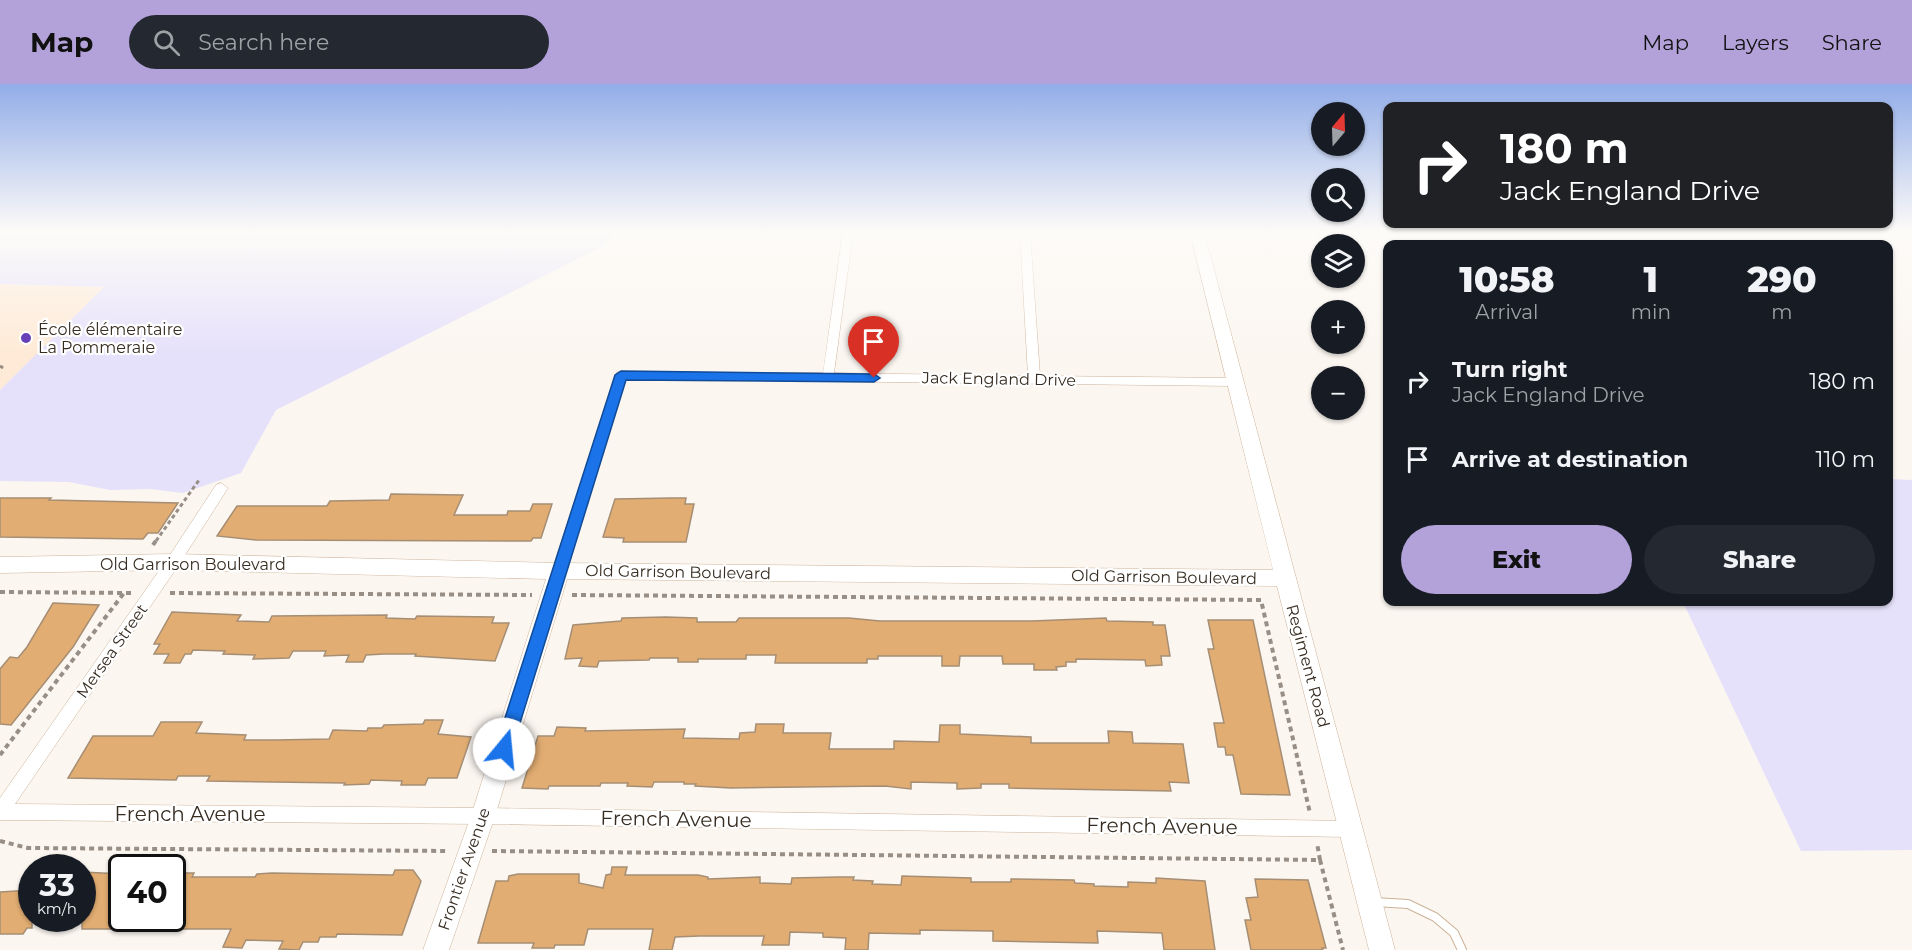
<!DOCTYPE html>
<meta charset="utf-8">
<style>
:root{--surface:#171b24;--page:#242831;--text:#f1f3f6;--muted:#9ea1a6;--accent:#b3a2da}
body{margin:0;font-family:Montserrat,sans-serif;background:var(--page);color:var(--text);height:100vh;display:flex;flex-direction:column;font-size:22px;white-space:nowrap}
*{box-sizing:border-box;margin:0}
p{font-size:20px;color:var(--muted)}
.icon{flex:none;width:33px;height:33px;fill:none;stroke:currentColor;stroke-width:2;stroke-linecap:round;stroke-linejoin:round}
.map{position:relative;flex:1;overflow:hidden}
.sheet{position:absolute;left:1383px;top:156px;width:510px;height:366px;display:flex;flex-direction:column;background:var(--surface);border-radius:12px;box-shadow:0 2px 4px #0004}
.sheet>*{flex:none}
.hud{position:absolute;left:1383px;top:18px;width:510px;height:126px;border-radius:12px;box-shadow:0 2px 4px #0004;background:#202124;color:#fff;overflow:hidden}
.needle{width:39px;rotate:19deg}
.fabs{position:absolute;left:1311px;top:18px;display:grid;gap:12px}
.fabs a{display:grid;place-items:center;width:54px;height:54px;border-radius:50%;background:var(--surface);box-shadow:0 2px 4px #0004;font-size:30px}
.speed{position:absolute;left:18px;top:770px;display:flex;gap:12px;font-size:30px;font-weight:700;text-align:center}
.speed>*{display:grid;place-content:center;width:78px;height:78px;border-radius:50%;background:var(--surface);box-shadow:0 2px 4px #0004;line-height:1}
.speed small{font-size:15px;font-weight:400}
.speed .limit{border:3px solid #111;border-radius:9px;background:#fff;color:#111}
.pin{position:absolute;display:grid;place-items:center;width:51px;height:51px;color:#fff;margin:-62px -26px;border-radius:50% 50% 50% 0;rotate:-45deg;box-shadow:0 0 6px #0007}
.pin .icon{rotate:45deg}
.me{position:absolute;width:66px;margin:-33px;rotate:17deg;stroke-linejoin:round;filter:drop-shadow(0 0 4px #0008)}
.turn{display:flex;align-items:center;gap:21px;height:126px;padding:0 18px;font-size:27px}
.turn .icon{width:78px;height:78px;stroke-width:2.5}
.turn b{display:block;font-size:42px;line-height:51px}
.eta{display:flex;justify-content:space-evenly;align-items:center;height:102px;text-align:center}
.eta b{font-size:36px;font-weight:800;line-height:42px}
.action{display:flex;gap:12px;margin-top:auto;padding:12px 18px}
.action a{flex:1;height:69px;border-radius:36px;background:var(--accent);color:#111;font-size:24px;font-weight:800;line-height:69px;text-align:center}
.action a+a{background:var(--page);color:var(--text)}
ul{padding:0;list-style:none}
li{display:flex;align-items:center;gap:18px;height:78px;padding:0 18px}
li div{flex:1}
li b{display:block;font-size:22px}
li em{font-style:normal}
header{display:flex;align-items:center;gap:36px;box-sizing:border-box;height:84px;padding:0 30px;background:var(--accent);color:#111}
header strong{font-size:28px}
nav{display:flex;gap:33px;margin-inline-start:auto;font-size:21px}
.search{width:420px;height:54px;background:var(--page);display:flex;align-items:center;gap:15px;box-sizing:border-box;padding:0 21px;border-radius:33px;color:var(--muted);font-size:22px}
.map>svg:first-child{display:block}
.built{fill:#feead6}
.green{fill:#e6e1fb}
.building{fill:#e2ad72;stroke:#a68e74;stroke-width:1.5}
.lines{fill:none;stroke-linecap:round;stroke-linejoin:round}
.lane-casing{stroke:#ccb298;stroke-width:10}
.street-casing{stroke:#ccb298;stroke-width:1}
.secondary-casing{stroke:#ccb298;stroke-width:1}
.path-far1{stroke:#978f86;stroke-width:3;stroke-dasharray:4 3;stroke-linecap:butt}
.path{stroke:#978f86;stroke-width:4;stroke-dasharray:5 4;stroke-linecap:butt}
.lane{stroke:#fff;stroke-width:8}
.street{fill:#fff;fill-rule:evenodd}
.secondary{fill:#fff;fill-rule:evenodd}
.route{fill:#1a73e8;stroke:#114b97;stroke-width:1.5}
.poi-dot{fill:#673fb7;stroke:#fff;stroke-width:2}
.labels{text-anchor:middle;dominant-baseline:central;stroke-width:4.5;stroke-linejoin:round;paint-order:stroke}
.poi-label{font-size:16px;fill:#362c21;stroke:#fff;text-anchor:start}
.street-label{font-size:16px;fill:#362c21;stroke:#fff}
.near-street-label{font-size:20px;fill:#362c21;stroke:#fff}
</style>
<header>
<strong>Map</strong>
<div class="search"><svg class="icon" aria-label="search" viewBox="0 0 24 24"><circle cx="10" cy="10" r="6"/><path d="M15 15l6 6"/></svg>Search here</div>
<nav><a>Map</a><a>Layers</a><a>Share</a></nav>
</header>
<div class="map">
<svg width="1912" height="866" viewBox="0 0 1912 866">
<rect width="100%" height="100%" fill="#fbf6f0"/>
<path class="built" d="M 0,200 L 105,203 L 0,306 Z"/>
<g class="green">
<path d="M 0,148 L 616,148 L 603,162 L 276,326 L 241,389 L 183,409 L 150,405 L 110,406 L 69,398 L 0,397 L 0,306 L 104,203 L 0,200 Z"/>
<path d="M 1889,395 L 1912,396 L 1912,766 L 1801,767 L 1683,518 L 1888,518 Z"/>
</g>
<g class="building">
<path d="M 391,410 L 463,411 L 454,431 L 507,431 L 508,427 L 530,427 L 533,420 L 552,420 L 541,454 L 533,454 L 531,457 L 256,456 L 217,452 L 237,422 L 327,422 L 330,417 L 389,416 Z"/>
<path d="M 0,414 L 51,414 L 49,416 L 178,419 L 158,449 L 148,449 L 143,455 L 0,453 Z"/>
<path d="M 672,414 L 686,414 L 685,420 L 694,420 L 686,458 L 623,458 L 624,454 L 603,453 L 615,415 Z"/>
<path d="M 53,519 L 99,521 L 73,563 L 11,641 L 0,640 L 0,585 L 10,573 L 18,574 L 27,563 Z"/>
<path d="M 172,528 L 241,531 L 237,537 L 269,538 L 272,532 L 387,531 L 386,534 L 415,535 L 417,532 L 494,533 L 492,539 L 509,539 L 495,577 L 415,572 L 416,570 L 384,570 L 366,571 L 363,578 L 346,578 L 349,571 L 324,572 L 326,567 L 293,567 L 289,574 L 253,575 L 255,571 L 223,570 L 225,567 L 193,566 L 191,570 L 185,570 L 180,579 L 164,579 L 169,570 L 154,570 L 160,560 L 154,560 Z"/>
<path d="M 666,533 L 697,534 L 697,538 L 736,538 L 739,534 L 849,534 L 880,537 L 1032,537 L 1106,534 L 1107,537 L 1153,538 L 1153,541 L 1165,541 L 1170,572 L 1161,572 L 1162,581 L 1146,582 L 1145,576 L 1076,575 L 1076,578 L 1066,578 L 1066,582 L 1056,583 L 1057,586 L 1034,586 L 1034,580 L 1003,580 L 1002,572 L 960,572 L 959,582 L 942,582 L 942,572 L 878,572 L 878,575 L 867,575 L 867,579 L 775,579 L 776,571 L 746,571 L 746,575 L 698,575 L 698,578 L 678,578 L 678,574 L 650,574 L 649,576 L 599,577 L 597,583 L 579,582 L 582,574 L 565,575 L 573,541 L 621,537 L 622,534 Z"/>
<path d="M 1208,536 L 1253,536 L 1290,711 L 1241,710 L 1233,671 L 1226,671 L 1225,663 L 1218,663 L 1214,639 L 1224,639 L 1208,565 L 1214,565 Z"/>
<path d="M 425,636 L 443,636 L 438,650 L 471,653 L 457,694 L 428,694 L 425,701 L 401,701 L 402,697 L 371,696 L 369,700 L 344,701 L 345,699 L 207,697 L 210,692 L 178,692 L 176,696 L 68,694 L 93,652 L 153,652 L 161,638 L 202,638 L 196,649 L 246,651 L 244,656 L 276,656 L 329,655 L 333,646 L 367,647 L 368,644 L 382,644 L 384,641 L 423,640 Z"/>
<path d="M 756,640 L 784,640 L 783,649 L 831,649 L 829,665 L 894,665 L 894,657 L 939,658 L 940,641 L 960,641 L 960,650 L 1031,653 L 1031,659 L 1109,659 L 1108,647 L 1132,648 L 1133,659 L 1183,660 L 1189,699 L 1169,698 L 1171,707 L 1009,704 L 1009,700 L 981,700 L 981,704 L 957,705 L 957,699 L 911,698 L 911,705 L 885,702 L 731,704 L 695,702 L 696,700 L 684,700 L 684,698 L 654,698 L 652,703 L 627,702 L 628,699 L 601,699 L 600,702 L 549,702 L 548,705 L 522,704 L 538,652 L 554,652 L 557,643 L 586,644 L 585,647 L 685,645 L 683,654 L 739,655 L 740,649 L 755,648 Z"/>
<path d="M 612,783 L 627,783 L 625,791 L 698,791 L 708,793 L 708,795 L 760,793 L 760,799 L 791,800 L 792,794 L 839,793 L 854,793 L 853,796 L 873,797 L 872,800 L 901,801 L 902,792 L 971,794 L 971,798 L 1011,798 L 1011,795 L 1074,796 L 1075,799 L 1094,800 L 1094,802 L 1128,803 L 1128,798 L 1156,799 L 1156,794 L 1205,797 L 1215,866 L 1164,866 L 1162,849 L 1097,847 L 1098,859 L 993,857 L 993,847 L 920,846 L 920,850 L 869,849 L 868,866 L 845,866 L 846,854 L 823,853 L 823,849 L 790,848 L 789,861 L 762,861 L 764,852 L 699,852 L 675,853 L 672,866 L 649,866 L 653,845 L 588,845 L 584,861 L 555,861 L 554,864 L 532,864 L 534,859 L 478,859 L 496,797 L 508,797 L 509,792 L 518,790 L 579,790 L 579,799 L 603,804 L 606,791 L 611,790 Z"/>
<path d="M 395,786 L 413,786 L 421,797 L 402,851 L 337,850 L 336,853 L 320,853 L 318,858 L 303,858 L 299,866 L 279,865 L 283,857 L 246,856 L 242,864 L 223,863 L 231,845 L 173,845 L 176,841 L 172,841 L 172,789 L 194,789 L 192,793 L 255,793 L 257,790 L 272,789 L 393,791 Z"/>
<path d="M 82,788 L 122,790 L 122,840 L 113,839 L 110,845 L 82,845 Z"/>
<path d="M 1255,795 L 1308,796 L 1326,864 L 1322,864 L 1323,866 L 1251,866 L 1245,836 L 1251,836 L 1246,814 L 1258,813 Z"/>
<path d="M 32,806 L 32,844 L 27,844 L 23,850 L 0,850 L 0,808 Z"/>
</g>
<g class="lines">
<defs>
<path id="lane" d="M 1374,818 L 1408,820 L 1435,833 L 1454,849 L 1462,866"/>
<g id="street">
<path d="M 843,148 L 853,148 L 834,289 L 1028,292 L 1020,148 L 1030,148 L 1040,292 L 1234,294 L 1240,298 L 1234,302 L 626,295 L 566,487 L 564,491 L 554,491 L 552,487 L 617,288 L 823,289 Z"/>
<path d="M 221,399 L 228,404 L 178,482 L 15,720 L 483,724 L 1351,737 L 1357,739 L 1359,745 L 1357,751 L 1351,753 L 483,740 L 0,736 L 0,714 L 168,474 L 216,401 Z"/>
</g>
<path id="secondary" d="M 1190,148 L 1204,148 L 1395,866 L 1369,866 L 1277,502 L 567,495 L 495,732 L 449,866 L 423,866 L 471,732 L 546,495 L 173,486 L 0,489 L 0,473 L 173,470 L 559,479 L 1273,486 Z"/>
</defs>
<use href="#lane" class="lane-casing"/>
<use href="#street" class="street-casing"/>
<use href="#secondary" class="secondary-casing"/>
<g class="path-far1">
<path d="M 0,282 L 2,283 L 0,286"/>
<path d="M 156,457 L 199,396"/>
</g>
<g class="path">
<path d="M 153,461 L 157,455"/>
<path d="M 0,508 L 133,509"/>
<path d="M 170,509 L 532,511"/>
<path d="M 572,511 L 1261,516 L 1310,729"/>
<path d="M 0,671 L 124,509"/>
<path d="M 0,757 L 28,764 L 449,767"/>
<path d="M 492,767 L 1320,776 L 1317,759"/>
<path d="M 1320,776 L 1343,866"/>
</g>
<use href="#lane" class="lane"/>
<use href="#street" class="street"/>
<use href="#secondary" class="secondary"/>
</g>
<linearGradient id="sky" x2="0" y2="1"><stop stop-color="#92ade8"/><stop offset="0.55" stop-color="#fdfbf8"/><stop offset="1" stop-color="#fdfbf8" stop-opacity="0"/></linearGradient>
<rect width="1912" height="269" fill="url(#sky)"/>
<path class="route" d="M 621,287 L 874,290 L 880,294 L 874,298 L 626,296 L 512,665 L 509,670 L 504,672 L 498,670 L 495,665 L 615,291 Z"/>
<circle class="poi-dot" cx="26" cy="254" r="6"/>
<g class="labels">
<g class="poi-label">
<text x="38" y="245">École élémentaire<tspan x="38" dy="18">La Pommeraie</tspan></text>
</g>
<g class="street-label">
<text transform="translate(999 295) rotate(1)">Jack England Drive</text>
<text x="193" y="480">Old Garrison Boulevard</text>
<text transform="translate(678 488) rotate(1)">Old Garrison Boulevard</text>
<text transform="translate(1164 493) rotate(1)">Old Garrison Boulevard</text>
<text transform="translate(112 567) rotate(-55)">Mersea Street</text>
<text transform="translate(1308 582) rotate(75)">Regiment Road</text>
<text transform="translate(464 785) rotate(-71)">Frontier Avenue</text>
</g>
<g class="near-street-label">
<text x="190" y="730">French Avenue</text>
<text transform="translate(676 735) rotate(1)">French Avenue</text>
<text transform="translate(1162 742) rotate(1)">French Avenue</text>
</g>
</g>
</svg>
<div class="fabs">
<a><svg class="needle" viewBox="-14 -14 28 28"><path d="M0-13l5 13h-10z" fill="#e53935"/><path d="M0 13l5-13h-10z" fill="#9ea1a6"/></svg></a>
<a><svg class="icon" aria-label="search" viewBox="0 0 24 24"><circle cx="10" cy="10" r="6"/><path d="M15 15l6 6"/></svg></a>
<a><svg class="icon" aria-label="layers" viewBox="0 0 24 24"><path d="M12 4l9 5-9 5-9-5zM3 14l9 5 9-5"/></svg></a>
<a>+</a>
<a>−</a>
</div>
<div class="speed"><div>33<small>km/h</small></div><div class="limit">40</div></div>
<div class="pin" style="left:874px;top:294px;background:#d93025"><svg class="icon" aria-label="arrive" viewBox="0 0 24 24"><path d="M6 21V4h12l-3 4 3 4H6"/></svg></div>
<svg class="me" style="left:504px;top:665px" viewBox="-20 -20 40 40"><circle r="19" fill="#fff"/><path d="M0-13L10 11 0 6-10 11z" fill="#1a73e8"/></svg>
<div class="hud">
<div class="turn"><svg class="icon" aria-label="right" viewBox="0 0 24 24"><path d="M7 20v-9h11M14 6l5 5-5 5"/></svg><div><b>180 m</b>Jack England Drive</div></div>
</div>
<section class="sheet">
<div class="eta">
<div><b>10:58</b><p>Arrival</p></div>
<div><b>1</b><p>min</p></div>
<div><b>290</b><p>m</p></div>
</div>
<ul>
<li><svg class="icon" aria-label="right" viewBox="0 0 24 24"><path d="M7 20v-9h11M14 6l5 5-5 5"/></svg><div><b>Turn right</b><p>Jack England Drive</p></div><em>180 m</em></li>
<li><svg class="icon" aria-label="arrive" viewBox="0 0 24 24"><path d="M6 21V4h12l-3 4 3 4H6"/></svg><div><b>Arrive at destination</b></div><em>110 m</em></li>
</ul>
<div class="action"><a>Exit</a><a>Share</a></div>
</section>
</div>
